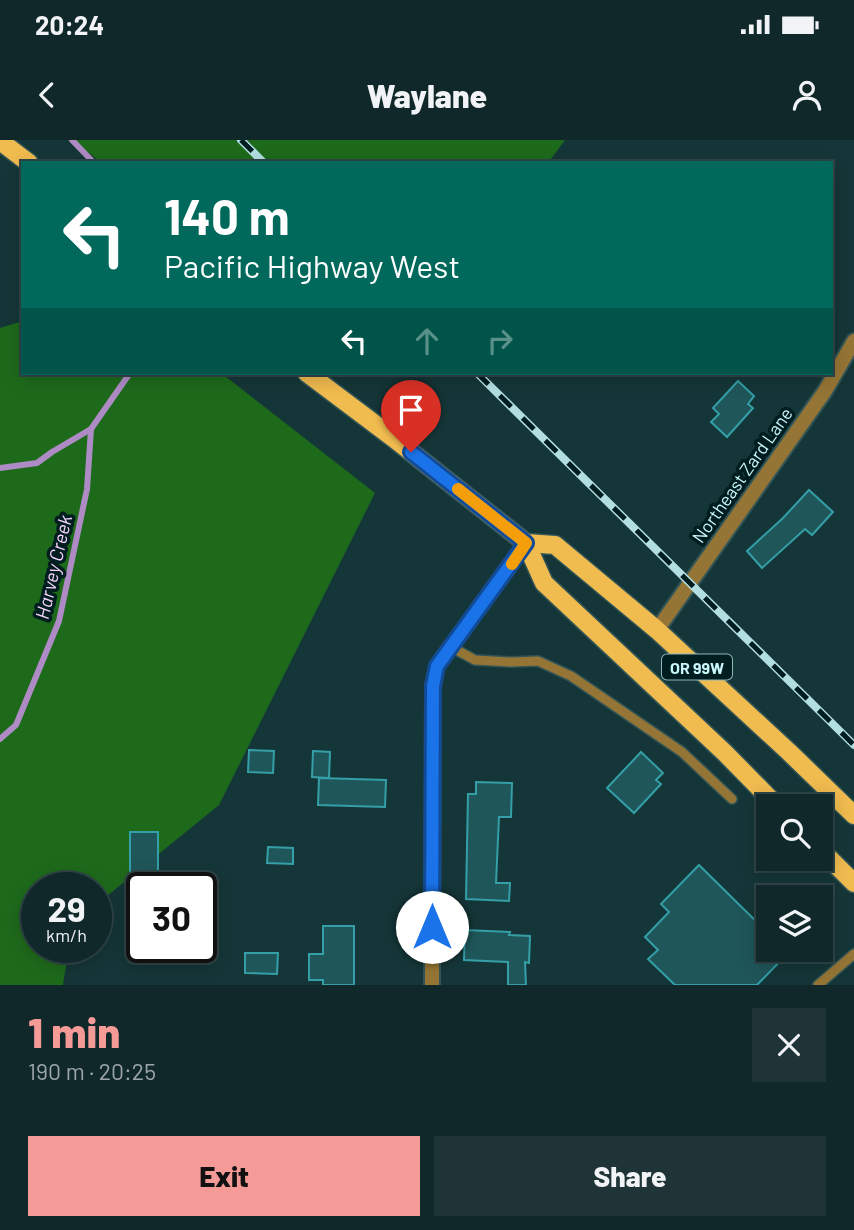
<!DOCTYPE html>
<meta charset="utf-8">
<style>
:root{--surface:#10282a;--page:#1e3436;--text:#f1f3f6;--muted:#9ca6a8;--line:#304447;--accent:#f59b97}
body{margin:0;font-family:Barlow,sans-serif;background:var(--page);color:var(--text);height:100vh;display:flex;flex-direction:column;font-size:26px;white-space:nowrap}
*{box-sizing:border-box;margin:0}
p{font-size:23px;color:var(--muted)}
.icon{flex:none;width:38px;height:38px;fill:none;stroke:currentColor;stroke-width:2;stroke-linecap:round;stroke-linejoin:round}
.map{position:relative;height:845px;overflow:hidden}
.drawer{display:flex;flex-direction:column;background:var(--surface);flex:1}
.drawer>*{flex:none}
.banner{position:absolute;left:21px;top:21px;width:812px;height:214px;border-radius:0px;box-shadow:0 4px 18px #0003,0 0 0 2px var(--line);background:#00695c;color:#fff;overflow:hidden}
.controls{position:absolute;left:756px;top:654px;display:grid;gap:14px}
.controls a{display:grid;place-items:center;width:77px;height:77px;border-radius:0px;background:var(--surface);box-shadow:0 4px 18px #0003,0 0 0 2px var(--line);font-size:35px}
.speed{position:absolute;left:21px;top:732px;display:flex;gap:14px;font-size:35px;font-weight:700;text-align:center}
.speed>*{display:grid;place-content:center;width:91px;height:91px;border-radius:50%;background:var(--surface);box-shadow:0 4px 18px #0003,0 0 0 2px var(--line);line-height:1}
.speed small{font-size:18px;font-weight:400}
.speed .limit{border:4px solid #111;border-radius:10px;background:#fff;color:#111}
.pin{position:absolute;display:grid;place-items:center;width:60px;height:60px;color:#fff;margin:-72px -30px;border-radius:50% 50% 50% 0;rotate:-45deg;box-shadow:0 0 7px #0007}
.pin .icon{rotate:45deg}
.me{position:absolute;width:77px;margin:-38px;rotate:0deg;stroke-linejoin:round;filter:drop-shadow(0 0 5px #0008)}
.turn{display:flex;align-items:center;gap:24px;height:147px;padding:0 28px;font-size:32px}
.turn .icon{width:91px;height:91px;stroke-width:2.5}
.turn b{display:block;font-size:49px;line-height:60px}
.lanes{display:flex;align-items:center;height:66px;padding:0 28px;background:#0003;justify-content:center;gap:35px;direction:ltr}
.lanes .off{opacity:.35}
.round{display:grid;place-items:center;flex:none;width:74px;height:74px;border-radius:0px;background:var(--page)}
.summary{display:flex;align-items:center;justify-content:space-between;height:119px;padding:0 28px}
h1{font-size:42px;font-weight:800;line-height:52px;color:var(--accent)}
.primary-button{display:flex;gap:14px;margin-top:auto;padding:14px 28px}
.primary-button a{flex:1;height:80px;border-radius:0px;background:var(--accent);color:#111;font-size:28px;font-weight:800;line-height:80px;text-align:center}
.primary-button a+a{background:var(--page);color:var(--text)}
.status{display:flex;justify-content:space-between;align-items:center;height:49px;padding:0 35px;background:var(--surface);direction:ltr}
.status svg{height:19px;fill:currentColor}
header{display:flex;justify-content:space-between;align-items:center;height:91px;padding:0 28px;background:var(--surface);font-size:32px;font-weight:800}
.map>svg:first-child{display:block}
.green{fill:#1e6a1b}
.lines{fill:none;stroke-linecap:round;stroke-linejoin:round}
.stream{stroke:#af8bc5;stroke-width:6}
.building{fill:#1f565a;stroke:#349fa7;stroke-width:2}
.lane-casing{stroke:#325557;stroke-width:12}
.street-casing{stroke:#325557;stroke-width:18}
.primary-casing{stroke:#325557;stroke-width:21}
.lane{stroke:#957535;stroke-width:9}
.street{stroke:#957535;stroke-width:14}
.primary{stroke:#f0bb4f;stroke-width:18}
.rail-casing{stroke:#b2dee2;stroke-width:8}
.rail{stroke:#001d1f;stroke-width:5;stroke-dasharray:16;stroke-linecap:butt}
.route-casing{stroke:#114b97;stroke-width:18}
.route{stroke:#1a73e8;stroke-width:12}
.slow{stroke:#f59e0b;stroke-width:12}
.labels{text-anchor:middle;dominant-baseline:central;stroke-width:7;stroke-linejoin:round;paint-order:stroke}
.shield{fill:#001d1f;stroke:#8db6b9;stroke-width:2}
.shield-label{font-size:16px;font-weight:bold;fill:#c9f7fb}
.street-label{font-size:18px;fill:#c9f7fb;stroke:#001d1f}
.water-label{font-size:19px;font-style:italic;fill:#f9d4fe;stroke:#001d1f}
</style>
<div class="status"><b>20:24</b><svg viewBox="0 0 49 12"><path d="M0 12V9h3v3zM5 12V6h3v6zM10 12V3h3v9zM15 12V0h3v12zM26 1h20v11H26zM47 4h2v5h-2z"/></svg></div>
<header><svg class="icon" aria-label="back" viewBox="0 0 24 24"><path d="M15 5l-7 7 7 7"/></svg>Waylane<svg class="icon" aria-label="person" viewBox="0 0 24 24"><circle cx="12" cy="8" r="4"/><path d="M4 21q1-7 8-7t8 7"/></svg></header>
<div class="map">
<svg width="854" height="845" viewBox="0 0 854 845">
<rect width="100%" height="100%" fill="#153638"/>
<g class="green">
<path d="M 71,0 L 565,0 L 548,23 L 102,23 Z"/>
<path d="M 23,181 L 23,233 L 221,233 L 375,353 L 219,665 L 96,765 L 96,747 L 37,747 L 37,807 L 69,807 L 63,845 L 0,845 L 0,188 Z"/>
</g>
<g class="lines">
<g class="stream">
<path d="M 72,0 L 94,23"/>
<path d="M 0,328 L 37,323 L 52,312 L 91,289 L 130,233"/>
<path d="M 0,599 L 16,585 L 59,481 L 87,349 L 91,289"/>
</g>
</g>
<g class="building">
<path d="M 738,241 L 754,256 L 748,264 L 753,268 L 727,297 L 711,282 L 719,274 L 713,268 Z"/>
<path d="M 809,350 L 833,372 L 812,395 L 805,389 L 762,428 L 747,411 L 783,378 Z"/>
<path d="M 249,610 L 274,611 L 273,633 L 248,632 Z"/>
<path d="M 313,611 L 330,612 L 329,638 L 312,637 Z"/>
<path d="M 641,612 L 663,633 L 656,640 L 661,644 L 634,673 L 607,648 Z"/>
<path d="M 319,638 L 386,640 L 385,667 L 318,665 Z"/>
<path d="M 476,642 L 512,643 L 511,677 L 499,677 L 496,743 L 510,743 L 509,761 L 466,759 L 468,654 L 476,654 Z"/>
<path d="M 130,692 L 158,692 L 158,747 L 130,746 Z"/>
<path d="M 268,707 L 293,708 L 293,724 L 267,723 Z"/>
<path d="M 699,725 L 768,793 L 768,810 L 791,810 L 757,845 L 675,845 L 648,819 L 658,810 L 645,797 L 669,772 L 661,764 Z"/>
<path d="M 323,786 L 354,786 L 354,845 L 323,845 L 323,840 L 309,840 L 309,814 L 323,814 Z"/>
<path d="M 465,790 L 510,792 L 509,795 L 530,796 L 529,823 L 525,822 L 526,845 L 508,845 L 508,822 L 464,820 Z"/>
<path d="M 245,813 L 278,813 L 277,834 L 245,833 Z"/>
</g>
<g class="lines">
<defs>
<g id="lane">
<path d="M 451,507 L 475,520 L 511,522 L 538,521 L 571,536 L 682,612 L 732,659"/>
<path d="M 818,845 L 854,814"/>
</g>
<g id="street">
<path d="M 657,490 L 825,251 L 854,201"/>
<path d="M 432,845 L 433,546 L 437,526 L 526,403"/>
</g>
<g id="primary">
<path d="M 0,1 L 29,23"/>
<path d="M 307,233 L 392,297 L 526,403 L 544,443 L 725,613 L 778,667"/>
<path d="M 526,403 L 555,405 L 657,490 L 789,612 L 854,675"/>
<path d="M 821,710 L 854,743"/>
</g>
</defs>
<use href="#lane" class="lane-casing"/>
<use href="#street" class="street-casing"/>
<use href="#primary" class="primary-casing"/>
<use href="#lane" class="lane"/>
<use href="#street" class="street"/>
<use href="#primary" class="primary"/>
<defs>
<g id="rail">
<path d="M 241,0 L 264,23"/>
<path d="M 477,233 L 854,605"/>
</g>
</defs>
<use href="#rail" class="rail-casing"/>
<use href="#rail" class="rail"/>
</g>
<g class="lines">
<defs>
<path id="route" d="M 411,312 L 526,403 L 437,526 L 433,546 L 432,787"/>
</defs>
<use href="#route" class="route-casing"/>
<use href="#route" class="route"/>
<path class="slow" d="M 458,349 L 526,403 L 512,424"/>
</g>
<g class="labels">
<rect class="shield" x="662" y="514.5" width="70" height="25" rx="5"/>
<g class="shield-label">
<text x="697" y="527">OR 99W</text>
</g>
<g class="street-label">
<text transform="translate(742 335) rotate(-55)">Northeast Zard Lane</text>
</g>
<g class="water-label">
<text transform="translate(53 427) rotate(-77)">Harvey Creek</text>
</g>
</g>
</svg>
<div class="controls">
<a><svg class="icon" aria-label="search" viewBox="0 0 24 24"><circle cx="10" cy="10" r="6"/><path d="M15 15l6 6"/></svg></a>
<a><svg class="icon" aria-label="layers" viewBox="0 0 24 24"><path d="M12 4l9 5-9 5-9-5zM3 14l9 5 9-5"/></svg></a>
</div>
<div class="speed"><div>29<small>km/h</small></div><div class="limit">30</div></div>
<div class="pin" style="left:411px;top:312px;background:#d93025"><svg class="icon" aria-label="arrive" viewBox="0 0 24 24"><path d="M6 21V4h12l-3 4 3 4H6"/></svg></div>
<svg class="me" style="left:432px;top:787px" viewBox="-20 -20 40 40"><circle r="19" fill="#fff"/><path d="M0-13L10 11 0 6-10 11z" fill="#1a73e8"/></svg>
<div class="banner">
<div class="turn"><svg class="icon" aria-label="left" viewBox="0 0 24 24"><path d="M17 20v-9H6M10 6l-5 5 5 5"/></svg><div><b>140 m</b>Pacific Highway West</div></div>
<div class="lanes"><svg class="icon" aria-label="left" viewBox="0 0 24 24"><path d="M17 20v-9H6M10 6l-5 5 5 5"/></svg><svg class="icon off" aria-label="ahead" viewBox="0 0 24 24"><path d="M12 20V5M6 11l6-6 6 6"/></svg><svg class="icon off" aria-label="right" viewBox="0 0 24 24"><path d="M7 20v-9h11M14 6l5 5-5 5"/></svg></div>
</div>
</div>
<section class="drawer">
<div class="summary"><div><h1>1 min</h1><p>190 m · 20:25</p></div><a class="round"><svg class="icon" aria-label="close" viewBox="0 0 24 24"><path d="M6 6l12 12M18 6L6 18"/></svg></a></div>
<div class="primary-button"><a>Exit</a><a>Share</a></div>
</section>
